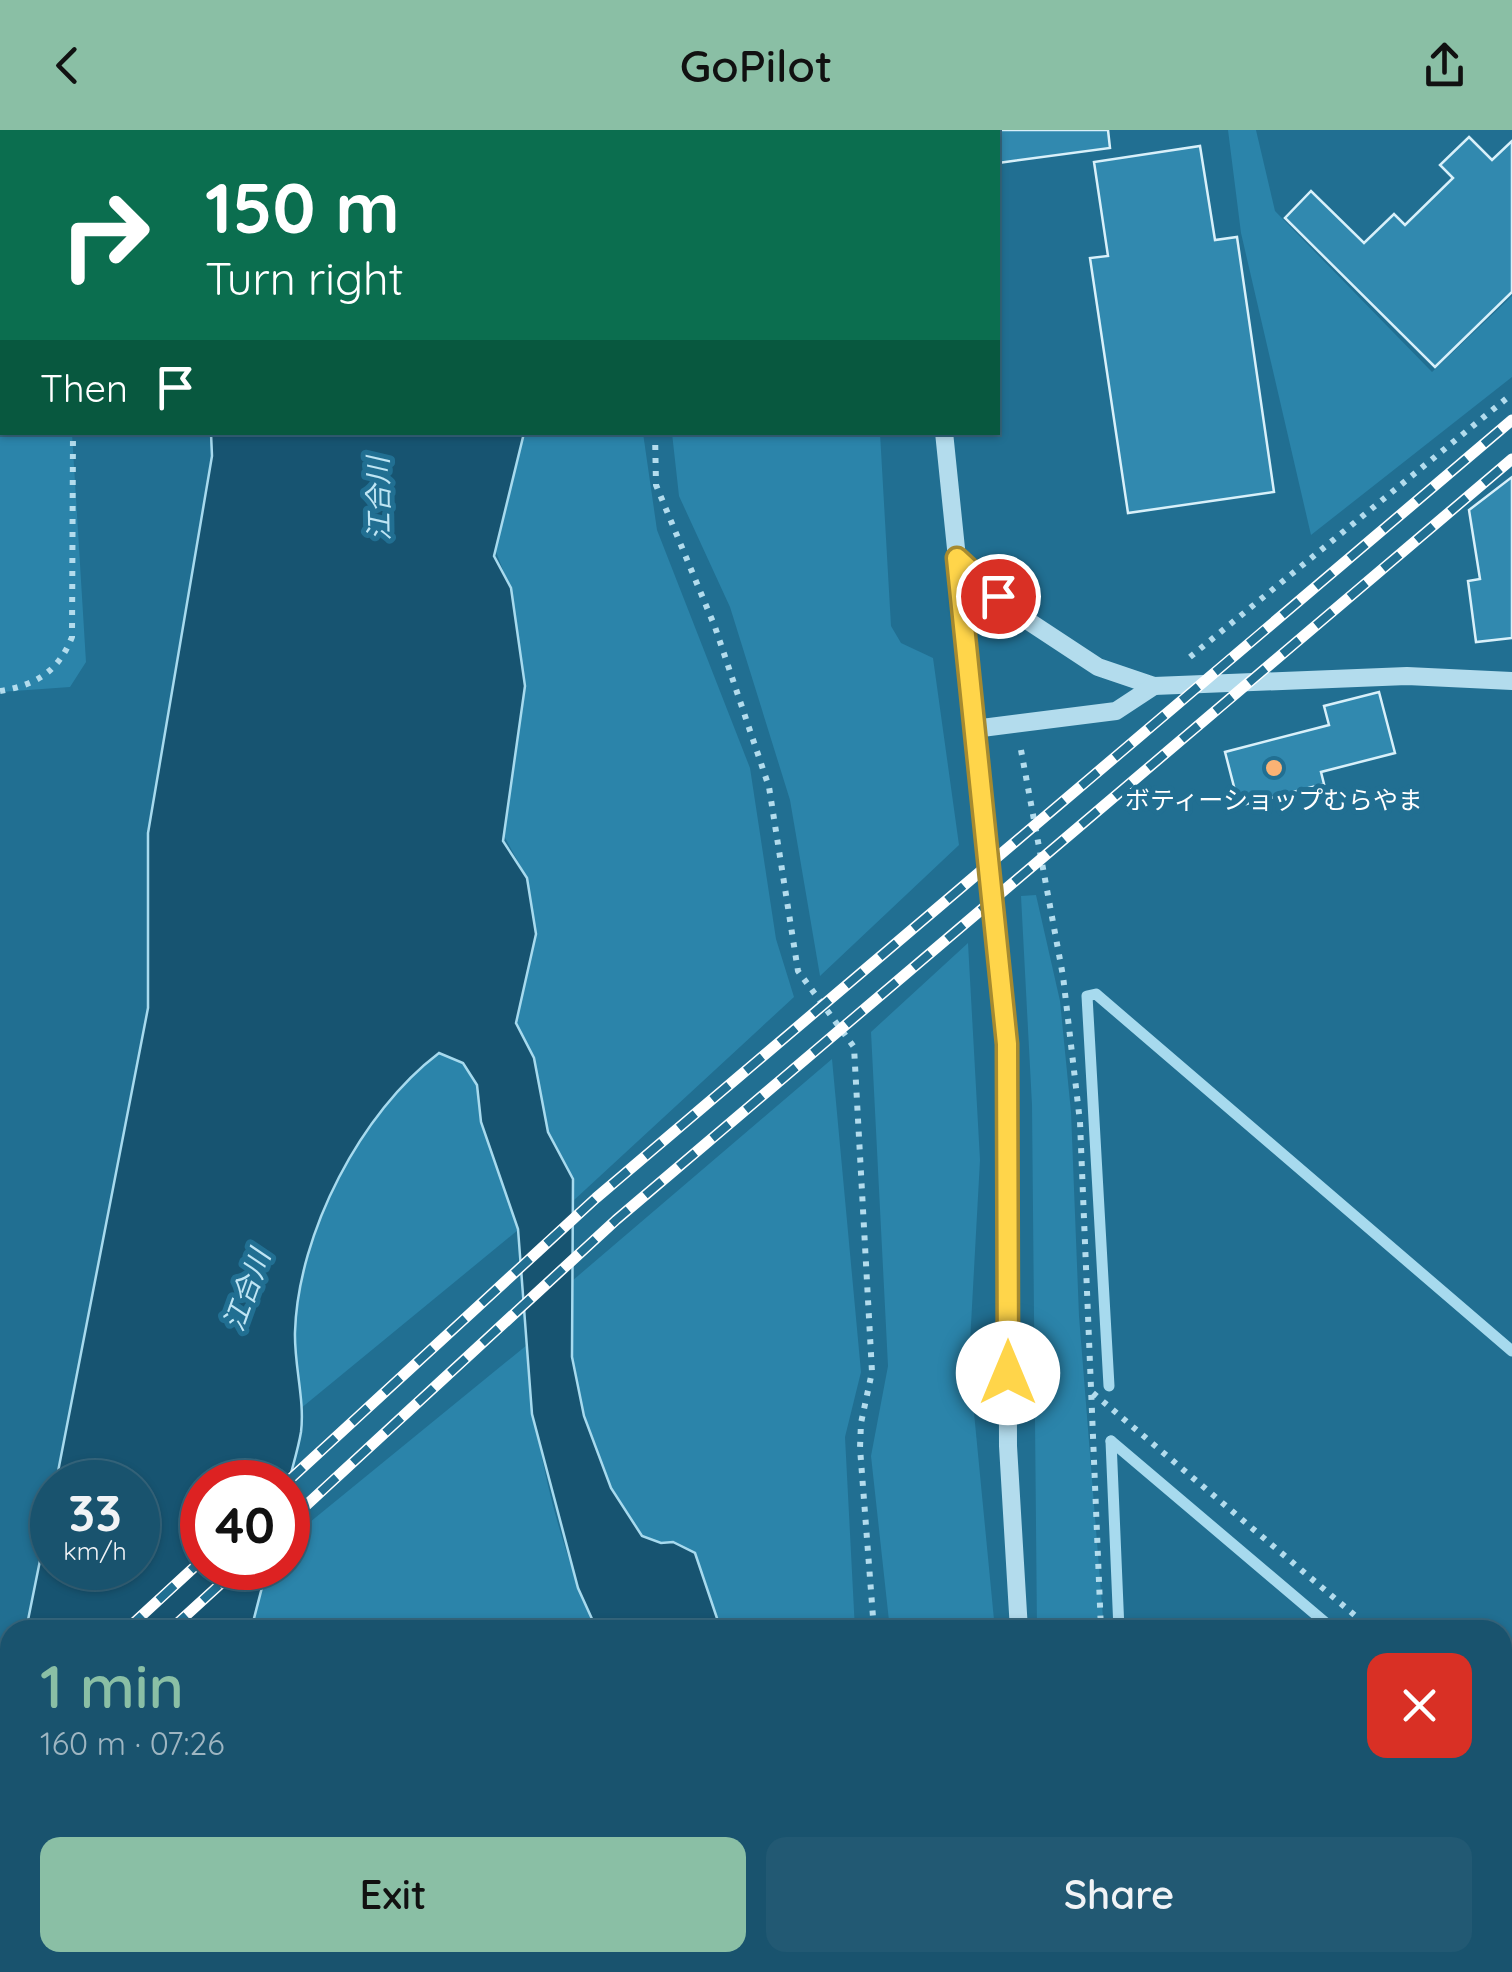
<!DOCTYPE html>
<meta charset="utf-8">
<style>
:root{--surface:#19536e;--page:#225973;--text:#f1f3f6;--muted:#9fb6c2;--line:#376981;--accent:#8abfa5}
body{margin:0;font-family:Quicksand,"Noto Sans JP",sans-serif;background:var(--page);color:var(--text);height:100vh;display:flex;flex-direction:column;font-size:38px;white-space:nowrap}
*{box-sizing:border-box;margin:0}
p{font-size:32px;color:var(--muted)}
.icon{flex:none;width:55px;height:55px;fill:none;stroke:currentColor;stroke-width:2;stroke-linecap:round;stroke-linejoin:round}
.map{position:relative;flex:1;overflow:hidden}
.panel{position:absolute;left:0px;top:1490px;width:1512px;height:352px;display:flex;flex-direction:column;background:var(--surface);border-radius:30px 30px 0 0;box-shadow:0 2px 8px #0004,0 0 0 2px var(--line)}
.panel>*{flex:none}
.hud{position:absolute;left:0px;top:0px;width:1000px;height:305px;box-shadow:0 2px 8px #0004,0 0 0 2px var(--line);background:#0b6e4f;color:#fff;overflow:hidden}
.speed{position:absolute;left:30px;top:1330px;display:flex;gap:20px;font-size:50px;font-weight:700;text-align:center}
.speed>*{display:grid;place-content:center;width:130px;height:130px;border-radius:50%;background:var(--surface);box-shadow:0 2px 8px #0004,0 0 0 2px var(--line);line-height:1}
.speed small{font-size:25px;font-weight:400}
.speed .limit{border:15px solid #d22;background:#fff;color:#111}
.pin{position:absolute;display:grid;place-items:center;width:85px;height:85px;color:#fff;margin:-42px;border:5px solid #fff;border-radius:50%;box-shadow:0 2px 10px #0007}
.me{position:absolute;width:110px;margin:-55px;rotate:0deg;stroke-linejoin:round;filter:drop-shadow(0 0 8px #0008)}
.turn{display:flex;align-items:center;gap:35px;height:210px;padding:0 40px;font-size:45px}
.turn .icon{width:130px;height:130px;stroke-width:2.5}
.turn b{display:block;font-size:70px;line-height:85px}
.then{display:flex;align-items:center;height:95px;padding:0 40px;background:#0003;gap:20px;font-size:38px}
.round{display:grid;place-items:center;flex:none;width:105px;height:105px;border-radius:20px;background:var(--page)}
.head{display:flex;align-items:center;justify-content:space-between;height:170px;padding:0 40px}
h1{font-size:60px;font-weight:600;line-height:75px;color:var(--accent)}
.button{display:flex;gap:20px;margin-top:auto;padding:20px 40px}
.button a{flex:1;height:115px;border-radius:20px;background:var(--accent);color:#111;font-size:40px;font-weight:600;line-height:115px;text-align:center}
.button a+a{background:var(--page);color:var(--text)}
header{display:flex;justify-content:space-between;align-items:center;height:130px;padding:0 40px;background:var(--accent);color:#111;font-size:45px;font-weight:600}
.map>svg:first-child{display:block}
.green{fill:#2b84aa}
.water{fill:#175471;stroke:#a7daee;stroke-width:2.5}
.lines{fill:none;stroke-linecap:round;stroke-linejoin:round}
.stream{stroke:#a7daee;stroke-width:11}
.building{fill:#3189af;stroke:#d8f0fa;stroke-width:2.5}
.path{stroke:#b3dced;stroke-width:6;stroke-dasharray:5 8;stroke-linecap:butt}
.minor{stroke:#b3dced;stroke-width:18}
.rail-casing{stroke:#fff;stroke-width:11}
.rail{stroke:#216f92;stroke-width:8;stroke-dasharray:22;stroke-linecap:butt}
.route-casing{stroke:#a68a30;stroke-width:25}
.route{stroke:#ffd54a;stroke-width:18}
.poi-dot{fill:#fab274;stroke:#216f92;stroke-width:4}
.labels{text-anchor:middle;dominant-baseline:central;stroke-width:10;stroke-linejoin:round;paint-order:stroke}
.poi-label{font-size:25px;fill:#fff;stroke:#216f92}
.water-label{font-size:28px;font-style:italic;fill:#bfe5f4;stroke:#216f92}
</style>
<header><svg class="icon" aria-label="back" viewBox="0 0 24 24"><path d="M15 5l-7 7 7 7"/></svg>GoPilot<svg class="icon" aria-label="share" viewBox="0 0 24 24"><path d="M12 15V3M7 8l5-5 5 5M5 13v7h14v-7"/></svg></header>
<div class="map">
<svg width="1512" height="1842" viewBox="0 0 1512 1842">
<rect width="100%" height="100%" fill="#216f92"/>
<g class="green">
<path d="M 0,0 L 55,0 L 2,2 L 2,302 L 72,303 L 86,532 L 70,557 L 0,562 Z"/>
<path d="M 1228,0 L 1256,0 L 1275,81 L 1432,242 L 1512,166 L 1512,247 L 1311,405 L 1241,103 Z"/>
<path d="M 524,303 L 643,303 L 657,400 L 750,638 L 776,809 L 794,867 L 573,1071 L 573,1049 L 548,1002 L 534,928 L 516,893 L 527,748 L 503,704 L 525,556 L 508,453 L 495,419 Z"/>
<path d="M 672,303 L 880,303 L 891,496 L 901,513 L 933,528 L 959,715 L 820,846 L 790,670 L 730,477 L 679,366 Z"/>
<path d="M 1036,765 L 1060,871 L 1071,982 L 1079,1186 L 1104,1500 L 1037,1500 L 1032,975 L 1021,766 Z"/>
<path d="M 968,813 L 980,1030 L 969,1231 L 995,1500 L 890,1500 L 871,1326 L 888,1236 L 871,902 Z"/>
<path d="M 439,923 L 463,933 L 477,956 L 481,992 L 518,1100 L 300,1279 C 298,1254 294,1228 295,1202 C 298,1102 361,984 439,923 Z"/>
<path d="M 832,929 L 861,1242 L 845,1307 L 855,1500 L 721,1500 L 673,1412 C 663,1413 652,1413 643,1406 C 611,1383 577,1269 573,1229 C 570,1204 572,1177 572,1151 Z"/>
<path d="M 527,1215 C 534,1312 556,1411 597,1500 L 251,1500 L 267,1438 L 288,1438 L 288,1410 Z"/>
<path d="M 167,1832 L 668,1833 L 664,1842 L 164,1842 Z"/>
<path d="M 732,1832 L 829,1832 L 829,1833 L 826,1842 L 729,1842 Z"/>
<path d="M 876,1833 L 1018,1833 L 1019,1842 L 884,1842 L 876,1838 Z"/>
</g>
<g class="water">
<path d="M 211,303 L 524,303 L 494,426 L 511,458 L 525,556 L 503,711 L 527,748 L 536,804 L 516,893 L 534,928 L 548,1002 L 573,1049 L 572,1227 L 584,1286 L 611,1358 L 642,1406 L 661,1413 L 673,1412 L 695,1423 L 721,1500 L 597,1500 L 578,1458 L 532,1284 L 518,1099 L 481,992 L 477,955 L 463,933 L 439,923 C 361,982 298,1103 295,1202 C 294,1235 305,1270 301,1302 C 298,1320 292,1338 288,1355 L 202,1352 L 202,1438 L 267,1438 L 251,1500 L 26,1500 L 52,1371 L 52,1438 L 138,1438 L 138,1352 L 56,1352 L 148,878 L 148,703 L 212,326 Z"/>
<path d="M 10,1560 L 10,1832 L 167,1833 L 164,1842 L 0,1842 L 0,1594 Z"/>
</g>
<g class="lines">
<g class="stream">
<path d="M 1109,1256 L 1087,866 L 1096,864 L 1512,1221"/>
<path d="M 1111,1311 L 1334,1500"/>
<path d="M 1111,1311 L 1119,1500"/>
<path d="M 1502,1643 L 1512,1651"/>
<path d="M 1141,1832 L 1142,1842"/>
<path d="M 1254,1832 L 1265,1842"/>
</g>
</g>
<g class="building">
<path d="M 998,0 L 1108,0 L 1110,18 L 998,33 Z"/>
<path d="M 1469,7 L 1492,30 L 1512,11 L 1512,162 L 1435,237 L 1285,88 L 1311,61 L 1364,113 L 1394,84 L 1405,95 L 1453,48 L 1440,35 Z"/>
<path d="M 1200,16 L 1215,110 L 1237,107 L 1274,362 L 1128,383 L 1090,128 L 1108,126 L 1094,32 Z"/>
<path d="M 1512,347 L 1512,508 L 1476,512 L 1468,451 L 1480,449 L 1469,380 Z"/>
<path d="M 1379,562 L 1395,623 L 1321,642 L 1324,654 L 1239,676 L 1225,622 L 1329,595 L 1324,576 Z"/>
</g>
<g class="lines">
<g class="path">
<path d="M 54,0 L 54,2"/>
<path d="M 630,0 L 630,2"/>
<path d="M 655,302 L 656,355 L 715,497 L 769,657 L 798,841 L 854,917 L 872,1242 L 861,1293 L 860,1318 L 874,1500"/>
<path d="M 1190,527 L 1512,264"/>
<path d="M 0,561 C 36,555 58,542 72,507 L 73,302"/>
<path d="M 1021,620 L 1063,846 L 1080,992 L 1101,1500"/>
<path d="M 1093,1263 L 1372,1500"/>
<path d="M 1502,1611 L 1512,1619"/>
<path d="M 1276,1832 L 1287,1842"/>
<path d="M 852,1842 L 855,1832"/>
</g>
<g class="minor">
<path d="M 915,0 L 915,2"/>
<path d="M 944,302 L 1007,914 L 1008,1316 L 1019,1500"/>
<path d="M 957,428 L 1019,485 L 1098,537 L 1154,556 L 1407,546 L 1512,551"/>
<path d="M 974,599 L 1116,581 L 1154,556"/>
<path d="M 1040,1832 L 1041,1842"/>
</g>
<defs>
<g id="rail">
<path d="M 287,1352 L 596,1068 L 1512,290"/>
<path d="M 288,1392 L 616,1090 L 1512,329"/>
<path d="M 126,1500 L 202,1430"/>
<path d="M 170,1500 L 238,1438"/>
<path d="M 0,1616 L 10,1607"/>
<path d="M 0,1656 L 10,1647"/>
</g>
</defs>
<use href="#rail" class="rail-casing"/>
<use href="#rail" class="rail"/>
</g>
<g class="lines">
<defs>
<path id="route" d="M 998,466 L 957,428 L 1007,914 L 1008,1243"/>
</defs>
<use href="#route" class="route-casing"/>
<use href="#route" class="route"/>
</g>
<circle class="poi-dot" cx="1274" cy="638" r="10"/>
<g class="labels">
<g class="poi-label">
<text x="1274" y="669">ボティーショップむらやま</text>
</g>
<g class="water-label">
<text transform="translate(378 369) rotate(-91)">江合川</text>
<text transform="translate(246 1160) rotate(-70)">江合川</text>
</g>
</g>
</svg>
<div class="speed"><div>33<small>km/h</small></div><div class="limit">40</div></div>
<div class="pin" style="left:998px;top:466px;background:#d93025"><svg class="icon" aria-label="arrive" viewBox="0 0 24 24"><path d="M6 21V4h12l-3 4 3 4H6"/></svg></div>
<svg class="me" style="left:1008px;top:1243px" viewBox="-20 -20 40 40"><circle r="19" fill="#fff"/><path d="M0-13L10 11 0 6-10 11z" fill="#ffd54a"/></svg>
<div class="hud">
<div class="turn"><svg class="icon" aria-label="right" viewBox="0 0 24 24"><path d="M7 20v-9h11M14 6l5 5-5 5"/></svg><div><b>150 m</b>Turn right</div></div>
<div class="then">Then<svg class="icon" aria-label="arrive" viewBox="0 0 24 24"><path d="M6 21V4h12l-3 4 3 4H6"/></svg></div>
</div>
<section class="panel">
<div class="head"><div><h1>1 min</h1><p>160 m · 07:26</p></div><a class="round" style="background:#d93025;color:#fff"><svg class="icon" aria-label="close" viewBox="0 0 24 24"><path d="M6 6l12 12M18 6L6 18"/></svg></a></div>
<div class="button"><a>Exit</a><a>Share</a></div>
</section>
</div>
